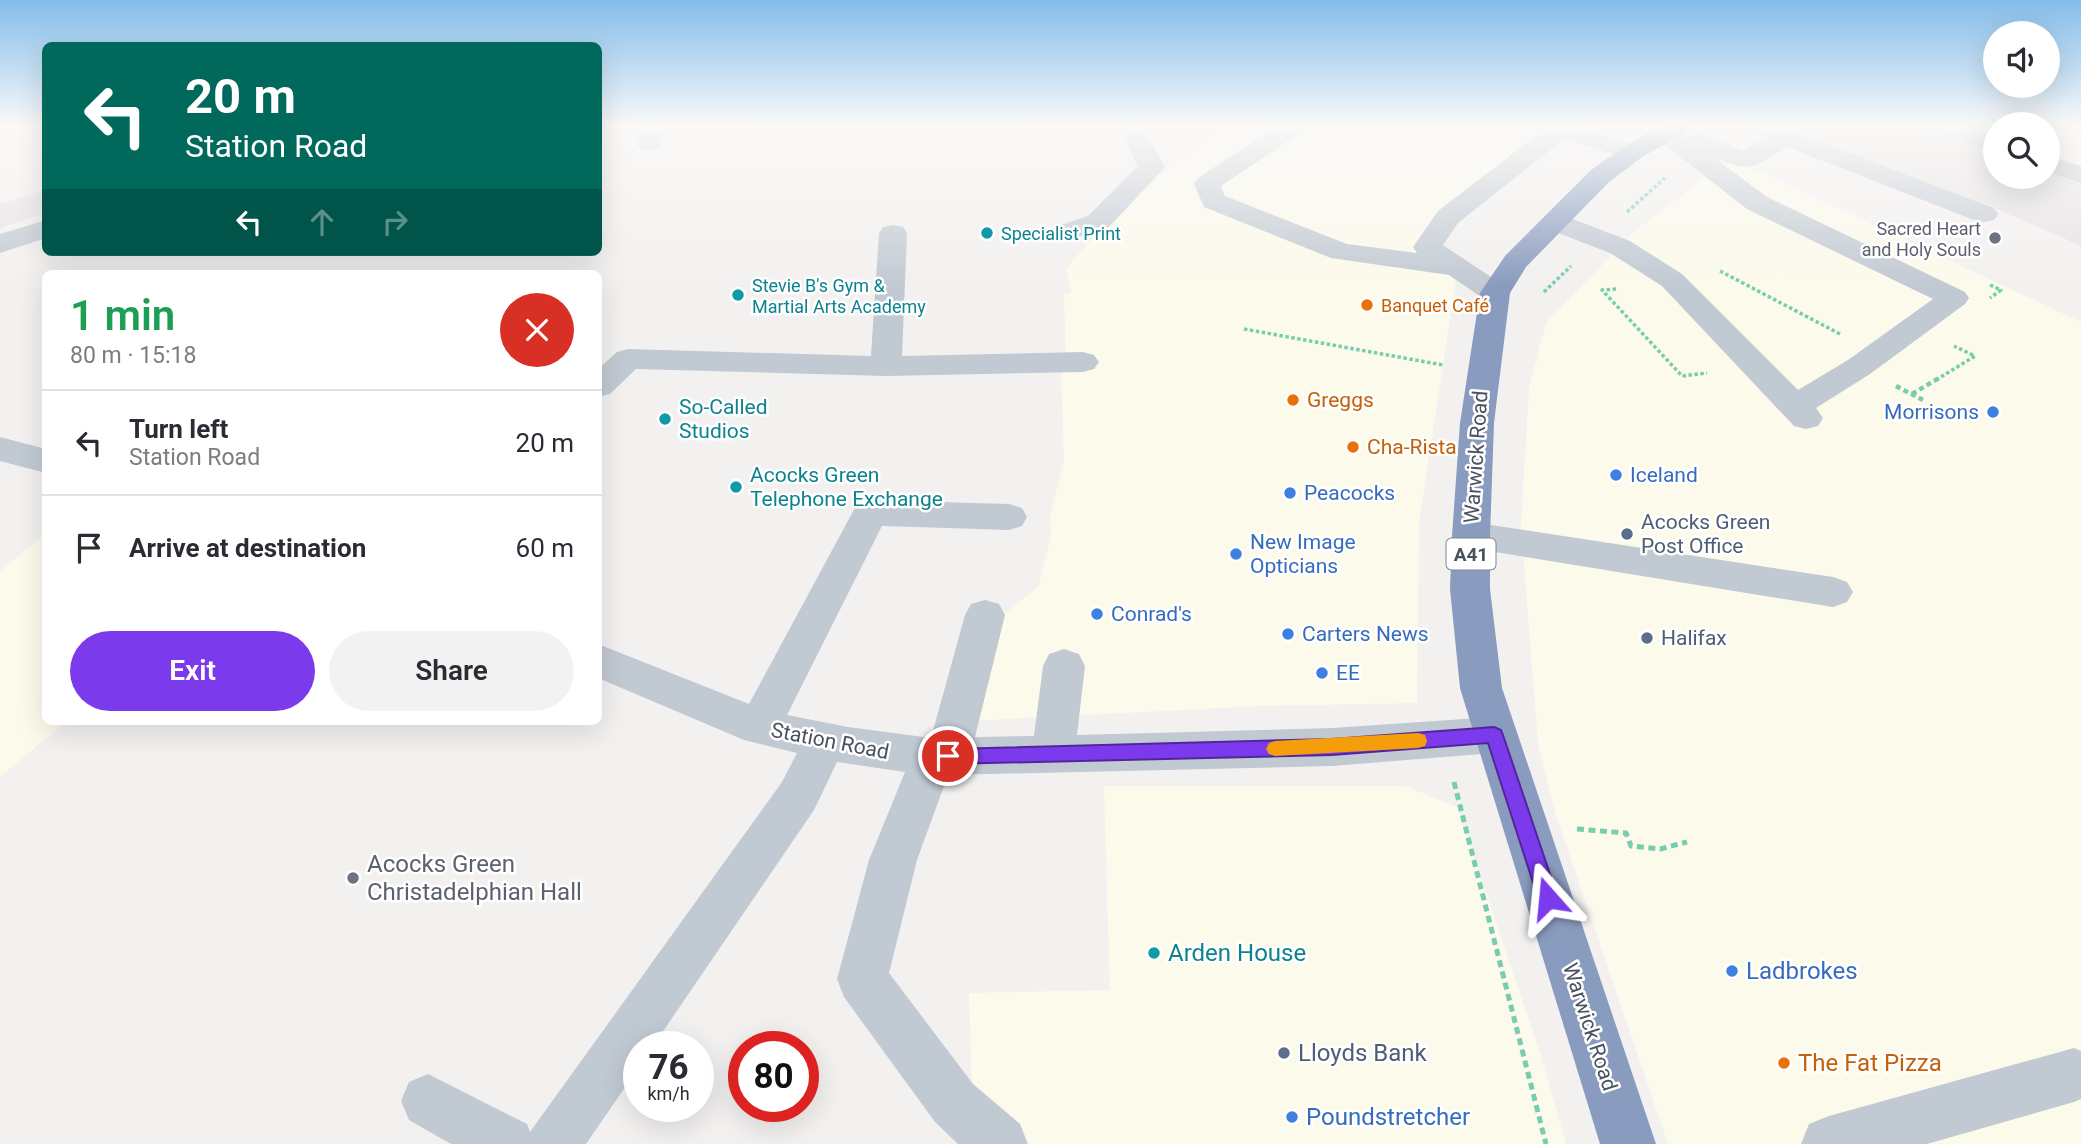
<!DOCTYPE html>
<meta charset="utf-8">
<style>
:root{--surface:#fff;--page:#f2f2f3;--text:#2b2b33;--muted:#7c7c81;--line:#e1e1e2;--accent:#7c3aed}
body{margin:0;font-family:Roboto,sans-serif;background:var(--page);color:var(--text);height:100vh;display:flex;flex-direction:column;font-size:26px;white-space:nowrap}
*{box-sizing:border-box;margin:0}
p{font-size:23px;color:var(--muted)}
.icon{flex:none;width:38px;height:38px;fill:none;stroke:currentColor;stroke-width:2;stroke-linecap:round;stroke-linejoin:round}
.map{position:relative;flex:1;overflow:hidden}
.side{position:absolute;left:42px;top:270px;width:560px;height:455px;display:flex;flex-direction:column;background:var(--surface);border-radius:10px;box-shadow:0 7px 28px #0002}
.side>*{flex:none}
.guide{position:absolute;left:42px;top:42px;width:560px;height:214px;border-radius:10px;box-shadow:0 7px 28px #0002;background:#00695c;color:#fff;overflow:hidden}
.controls{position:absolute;left:1983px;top:21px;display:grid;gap:14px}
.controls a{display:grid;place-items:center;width:77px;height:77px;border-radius:50%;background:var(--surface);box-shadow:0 7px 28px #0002;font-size:35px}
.speed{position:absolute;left:623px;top:1031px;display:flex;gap:14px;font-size:35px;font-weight:700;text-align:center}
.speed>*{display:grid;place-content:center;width:91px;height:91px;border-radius:50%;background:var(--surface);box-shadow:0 7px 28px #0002;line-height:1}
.speed small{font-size:18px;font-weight:400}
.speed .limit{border:10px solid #d22;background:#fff;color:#111}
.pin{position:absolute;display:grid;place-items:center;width:60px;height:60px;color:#fff;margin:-30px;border:4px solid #fff;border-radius:50%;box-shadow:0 2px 7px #0007}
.me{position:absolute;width:77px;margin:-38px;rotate:342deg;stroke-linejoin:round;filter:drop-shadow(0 0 5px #0008)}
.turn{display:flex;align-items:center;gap:24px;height:147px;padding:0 28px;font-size:32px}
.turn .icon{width:91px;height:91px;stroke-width:2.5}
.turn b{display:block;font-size:49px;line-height:60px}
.lanes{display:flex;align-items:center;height:66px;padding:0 28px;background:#0003;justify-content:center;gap:35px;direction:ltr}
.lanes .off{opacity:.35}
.round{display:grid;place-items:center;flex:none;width:74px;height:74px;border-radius:37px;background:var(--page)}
.overview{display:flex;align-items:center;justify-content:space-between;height:119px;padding:0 28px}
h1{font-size:42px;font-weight:600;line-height:52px;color:#1e9e55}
.primary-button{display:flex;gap:14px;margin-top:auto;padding:14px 28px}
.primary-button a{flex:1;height:80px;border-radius:42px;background:var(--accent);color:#fff;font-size:28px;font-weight:600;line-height:80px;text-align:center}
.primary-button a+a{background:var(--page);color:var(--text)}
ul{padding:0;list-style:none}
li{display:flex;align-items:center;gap:21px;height:105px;padding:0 28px;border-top:2px solid var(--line)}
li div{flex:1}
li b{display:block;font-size:26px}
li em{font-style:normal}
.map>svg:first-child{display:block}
.commercial{fill:#fcfaeb}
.education{fill:#e4e2e2}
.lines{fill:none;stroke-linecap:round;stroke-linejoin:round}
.path-far2{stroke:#78cdaf;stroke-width:3.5;stroke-dasharray:3.5 2.5;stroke-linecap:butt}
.path-far1{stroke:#78cdaf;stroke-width:4.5;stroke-dasharray:5 3.5;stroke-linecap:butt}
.path{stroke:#78cdaf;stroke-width:5;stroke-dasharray:7 4.5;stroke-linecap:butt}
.minor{fill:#c1c9d2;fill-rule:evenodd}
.highway{fill:#899bbe;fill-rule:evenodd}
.route{fill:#7c3aed;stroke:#51269a;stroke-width:2}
.slow{fill:#f59e0b}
.culture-dot{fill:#0f9aa8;stroke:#fff;stroke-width:2.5}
.worship-dot{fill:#6b7280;stroke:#fff;stroke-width:2.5}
.food-dot{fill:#e8710a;stroke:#fff;stroke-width:2.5}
.shop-dot{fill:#3f7fe0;stroke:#fff;stroke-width:2.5}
.service-dot{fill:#5c6f8a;stroke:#fff;stroke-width:2.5}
.labels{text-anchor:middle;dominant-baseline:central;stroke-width:5;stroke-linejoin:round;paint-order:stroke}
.far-worship-label{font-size:18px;fill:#5b616d;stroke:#fff;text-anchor:end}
.far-culture-label{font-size:18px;fill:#0d838f;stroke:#fff;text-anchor:start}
.far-food-label{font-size:18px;fill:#c56008;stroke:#fff;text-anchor:start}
.shield{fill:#fff;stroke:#7f858e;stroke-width:2}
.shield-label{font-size:19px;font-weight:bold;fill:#48515e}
.food-label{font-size:21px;fill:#c56008;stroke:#fff;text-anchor:start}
.culture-label{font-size:21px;fill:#0d838f;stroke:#fff;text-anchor:start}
.shop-label{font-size:21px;fill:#366cbe;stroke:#fff;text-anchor:start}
.street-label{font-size:21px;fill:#48515e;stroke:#fff}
.service-label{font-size:21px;fill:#4e5e75;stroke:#fff;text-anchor:start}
.near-worship-label{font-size:24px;fill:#5b616d;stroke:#fff;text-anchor:start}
.near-culture-label{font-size:24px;fill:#0d838f;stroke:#fff;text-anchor:start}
.near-shop-label{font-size:24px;fill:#366cbe;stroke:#fff;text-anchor:start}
.near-service-label{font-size:24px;fill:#4e5e75;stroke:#fff;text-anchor:start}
.near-food-label{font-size:24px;fill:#c56008;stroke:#fff;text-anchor:start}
</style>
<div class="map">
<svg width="2081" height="1144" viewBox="0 0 2081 1144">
<rect width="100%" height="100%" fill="#f3f1f0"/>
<g class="commercial">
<path d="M 1221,126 L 1514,126 L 1539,133 L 1452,201 L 1417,250 L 1457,273 L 1419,522 L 1417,703 L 1259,706 L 970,721 L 997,620 L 1038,587 L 1051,535 L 1050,516 L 1064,460 L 1061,367 L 1066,366 L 1064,293 L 1071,293 L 1071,290 L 1066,269 L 1110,217 Z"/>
<path d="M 2048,126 L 2080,126 L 2077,128 L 2081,130 L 2081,172 L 2048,160 Z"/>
<path d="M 1730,158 L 2081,322 L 2081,1144 L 1668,1144 L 1555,812 L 1538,742 L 1521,527 L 1529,389 L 1546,323 L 1635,231 Z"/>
<path d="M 45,534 L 46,721 L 67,721 L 0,777 L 0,571 Z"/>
<path d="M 1104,786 L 1405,786 L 1457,807 L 1540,1053 L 1566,1144 L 974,1144 L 969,993 L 1110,990 Z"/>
</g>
<g class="education">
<path d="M 1785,126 L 1919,126 L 1995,153 L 1995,177 L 2048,177 L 2048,172 L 2081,184 L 2081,246 L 1993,207 L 1781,129 Z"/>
<path d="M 45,190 L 45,213 L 0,228 L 0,204 Z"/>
</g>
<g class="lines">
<g class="path-far2">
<path d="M 1627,212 L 1665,178"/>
<path d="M 1720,271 L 1840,334"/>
<path d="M 1990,285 L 2001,290 L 1990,298"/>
<path d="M 1616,289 L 1602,290 L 1682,376 L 1707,373"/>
<path d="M 1544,292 L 1571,266"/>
<path d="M 1244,329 L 1443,365"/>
<path d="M 1936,380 L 1975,356 L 1954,346"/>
</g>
<g class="path-far1">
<path d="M 1896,386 L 1923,400"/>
<path d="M 1912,394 L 1939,378"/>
</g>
<g class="path">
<path d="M 1454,782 L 1546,1144"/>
<path d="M 1577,829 L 1626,833 L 1631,846 L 1660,849 L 1687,842"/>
</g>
<g class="minor">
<path d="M 644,126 L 668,126 L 658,148 L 649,151 L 640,148 L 636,143 Z"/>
<path d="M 1118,126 L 1142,126 L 1165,167 L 1108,228 L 1071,239 L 1061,237 L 1057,231 L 1061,225 L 1088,216 L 1138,166 Z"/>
<path d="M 1277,126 L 1306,126 L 1303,131 L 1221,186 L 1225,196 L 1347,244 L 1417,253 L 1413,247 L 1438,211 L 1541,132 L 1537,126 L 1576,126 L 1642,147 L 1646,152 L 1642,157 L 1633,160 L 1564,139 L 1458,223 L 1443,245 L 1506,287 L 1510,293 L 1506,299 L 1495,302 L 1484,299 L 1449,275 L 1331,258 L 1204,207 L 1194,184 L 1198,178 Z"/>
<path d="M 1666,126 L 1675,129 L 1686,137 C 1702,127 1726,144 1743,151 L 1765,138 L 1747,131 L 1744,126 L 1778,126 L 1994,208 L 1998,214 L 1994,220 L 1984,222 L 1974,220 L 1787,147 C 1751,168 1752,174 1712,156 L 1767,197 L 1965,292 L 1969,298 L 1965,304 L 1870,374 L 1816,408 L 1823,418 L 1818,426 L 1806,429 L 1794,426 L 1662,286 L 1610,253 L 1545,228 L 1541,222 L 1545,216 L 1555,214 L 1565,216 L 1630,241 L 1682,274 L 1798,390 L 1848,360 L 1933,299 L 1747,209 L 1657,139 L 1653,134 L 1657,129 Z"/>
<path d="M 1928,126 L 1964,126 L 1995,137 L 1995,153 L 1931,131 Z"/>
<path d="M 2048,156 L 2081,166 L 2081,183 L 2048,172 Z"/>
<path d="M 46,220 L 46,238 L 0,253 L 0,234 Z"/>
<path d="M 893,225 L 903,227 L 907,233 L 902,356 L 1083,352 L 1094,355 L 1099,362 L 1094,369 L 1083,372 L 886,376 L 636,369 L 610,394 L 598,397 L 598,369 L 617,352 L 628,349 L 871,356 L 879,233 L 883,227 Z"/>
<path d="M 0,437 L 46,449 L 46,473 L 0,461 Z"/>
<path d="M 870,500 L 1009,504 L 1022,508 L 1027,517 L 1022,526 L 1009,530 L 882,526 L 787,715 L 848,727 L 931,738 L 965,615 L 971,604 L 985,600 L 999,604 L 1005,615 L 975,737 L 1034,736 L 1043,666 L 1049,654 L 1064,649 L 1079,654 L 1085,666 L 1077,735 L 1332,728 L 1494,717 L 1509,722 L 1516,735 L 1509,748 L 1494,753 L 1332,766 L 948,775 L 917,860 L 889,973 L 973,1084 L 1020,1124 L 1028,1144 L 958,1144 L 935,1122 L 844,997 L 837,979 L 869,860 L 905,772 L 837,762 L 814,810 L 653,1046 L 639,1046 L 639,1067 L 586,1144 L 451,1144 L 409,1120 L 401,1101 L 409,1082 L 428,1074 L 527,1124 L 530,1132 L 782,782 L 797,753 L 744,740 L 598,678 L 598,644 L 749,704 L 857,504 Z"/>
<path d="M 1471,522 L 1833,577 L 1847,582 L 1853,592 L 1847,602 L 1833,607 L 1458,546 L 1452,536 L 1458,526 Z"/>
<path d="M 2074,1048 L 2081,1051 L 2081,1099 L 2074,1102 L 1927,1144 L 1801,1144 L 1809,1124 L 1829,1116 Z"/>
</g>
<path class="highway" d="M 1661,126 L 1691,126 L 1688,131 L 1642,157 L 1609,182 L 1526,267 L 1510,293 L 1494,423 L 1490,536 L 1490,589 L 1502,688 L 1656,1144 L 1600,1144 L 1460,688 L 1450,589 L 1452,536 L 1460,423 L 1480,293 L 1505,256 L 1591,170 L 1624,147 Z"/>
</g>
<linearGradient id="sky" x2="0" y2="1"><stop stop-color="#83bdea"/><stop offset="0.44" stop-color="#faf9f8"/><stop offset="1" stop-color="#faf9f8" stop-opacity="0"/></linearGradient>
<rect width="2081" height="286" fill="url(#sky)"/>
<path class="route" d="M 1494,727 L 1501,730 L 1503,735 L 1558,898 L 1555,904 L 1548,907 L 1541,904 L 1538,898 L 1488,743 L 1332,755 L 948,764 L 941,762 L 939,756 L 941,751 L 948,749 L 1332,739 Z"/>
<path class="slow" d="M 1418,733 L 1425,735 L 1427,741 L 1425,746 L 1418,748 L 1275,756 L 1269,754 L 1266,749 L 1269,743 L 1275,741 Z"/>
<g class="culture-dot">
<circle cx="987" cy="233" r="7"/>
<circle cx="738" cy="295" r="7"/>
<circle cx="665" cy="419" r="7"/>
<circle cx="736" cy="487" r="7"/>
<circle cx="1154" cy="953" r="7"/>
</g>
<g class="worship-dot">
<circle cx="1995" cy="238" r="7"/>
<circle cx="353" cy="878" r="7"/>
</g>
<g class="food-dot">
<circle cx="1367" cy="305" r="7"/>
<circle cx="1293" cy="400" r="7"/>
<circle cx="1353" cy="447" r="7"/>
<circle cx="1784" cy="1063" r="7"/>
</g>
<g class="shop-dot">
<circle cx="1993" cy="412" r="7"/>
<circle cx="1616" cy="475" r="7"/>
<circle cx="1290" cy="493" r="7"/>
<circle cx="1236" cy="554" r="7"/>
<circle cx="1097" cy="614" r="7"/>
<circle cx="1288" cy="634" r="7"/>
<circle cx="1322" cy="673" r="7"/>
<circle cx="1732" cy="971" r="7"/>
<circle cx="1292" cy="1117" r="7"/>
</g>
<g class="service-dot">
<circle cx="1627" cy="534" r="7"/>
<circle cx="1647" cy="638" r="7"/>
<circle cx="1284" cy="1053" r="7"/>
</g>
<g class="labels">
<g class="far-worship-label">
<text x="1981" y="228">Sacred Heart<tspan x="1981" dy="21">and Holy Souls</tspan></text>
</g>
<g class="far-culture-label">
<text x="1001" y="233">Specialist Print</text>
<text x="752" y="285">Stevie B's Gym &amp;<tspan x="752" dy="21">Martial Arts Academy</tspan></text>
</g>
<g class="far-food-label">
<text x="1381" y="305">Banquet Café</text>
</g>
<rect class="shield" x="1446.5" y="538.5" width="49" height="31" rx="5"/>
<g class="shield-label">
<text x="1471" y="554">A41</text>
</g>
<g class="food-label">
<text x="1307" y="400">Greggs</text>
<text x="1367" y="447">Cha-Rista</text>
</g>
<g class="culture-label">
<text x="679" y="407">So-Called<tspan x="679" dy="24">Studios</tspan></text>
<text x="750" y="475">Acocks Green<tspan x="750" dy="24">Telephone Exchange</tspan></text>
</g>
<g class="shop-label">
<text x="1979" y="412" text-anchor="end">Morrisons</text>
<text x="1630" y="475">Iceland</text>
<text x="1304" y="493">Peacocks</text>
<text x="1250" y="542">New Image<tspan x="1250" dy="24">Opticians</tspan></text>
<text x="1111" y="614">Conrad's</text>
<text x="1302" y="634">Carters News</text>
<text x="1336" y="673">EE</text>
</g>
<g class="street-label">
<text transform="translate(1476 457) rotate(-86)">Warwick Road</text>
<text transform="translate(830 741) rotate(11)">Station Road</text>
<text transform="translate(1590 1027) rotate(72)">Warwick Road</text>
</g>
<g class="service-label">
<text x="1641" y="522">Acocks Green<tspan x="1641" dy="24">Post Office</tspan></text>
<text x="1661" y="638">Halifax</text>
</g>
<g class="near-worship-label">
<text x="367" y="864">Acocks Green<tspan x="367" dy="28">Christadelphian Hall</tspan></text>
</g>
<g class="near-culture-label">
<text x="1168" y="953">Arden House</text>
</g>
<g class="near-shop-label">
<text x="1746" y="971">Ladbrokes</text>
<text x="1306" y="1117">Poundstretcher</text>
</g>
<g class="near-service-label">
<text x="1298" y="1053">Lloyds Bank</text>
</g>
<g class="near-food-label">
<text x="1798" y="1063">The Fat Pizza</text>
</g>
</g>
</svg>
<div class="controls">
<a><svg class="icon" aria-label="sound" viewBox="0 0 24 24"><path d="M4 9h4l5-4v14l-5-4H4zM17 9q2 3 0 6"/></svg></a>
<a><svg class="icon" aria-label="search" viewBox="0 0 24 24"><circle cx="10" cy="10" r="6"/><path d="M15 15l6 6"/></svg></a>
</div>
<div class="speed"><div>76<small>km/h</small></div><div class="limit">80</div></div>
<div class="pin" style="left:948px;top:756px;background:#d93025"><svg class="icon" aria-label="arrive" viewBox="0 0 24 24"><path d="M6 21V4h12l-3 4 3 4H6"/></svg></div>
<svg class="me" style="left:1548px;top:898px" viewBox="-20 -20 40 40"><path d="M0-17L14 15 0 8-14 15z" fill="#7c3aed" stroke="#fff" stroke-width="4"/></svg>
<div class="guide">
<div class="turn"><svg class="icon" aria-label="left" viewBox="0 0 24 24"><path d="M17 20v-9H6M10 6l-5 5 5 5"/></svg><div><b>20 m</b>Station Road</div></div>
<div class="lanes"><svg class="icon" aria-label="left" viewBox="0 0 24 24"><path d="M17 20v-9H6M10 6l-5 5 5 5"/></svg><svg class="icon off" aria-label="ahead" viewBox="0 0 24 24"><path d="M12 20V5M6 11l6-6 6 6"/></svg><svg class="icon off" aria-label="right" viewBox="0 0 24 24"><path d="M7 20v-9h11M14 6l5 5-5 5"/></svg></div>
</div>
<section class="side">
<div class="overview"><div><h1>1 min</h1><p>80 m · 15:18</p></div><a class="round" style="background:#d93025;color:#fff"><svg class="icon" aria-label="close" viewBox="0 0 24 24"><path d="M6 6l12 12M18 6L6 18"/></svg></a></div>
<ul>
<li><svg class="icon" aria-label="left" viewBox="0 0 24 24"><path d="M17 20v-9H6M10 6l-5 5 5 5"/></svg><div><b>Turn left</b><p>Station Road</p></div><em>20 m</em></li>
<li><svg class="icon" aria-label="arrive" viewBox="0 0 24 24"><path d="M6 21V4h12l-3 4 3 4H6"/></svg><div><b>Arrive at destination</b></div><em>60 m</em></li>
</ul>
<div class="primary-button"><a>Exit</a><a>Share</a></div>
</section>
</div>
